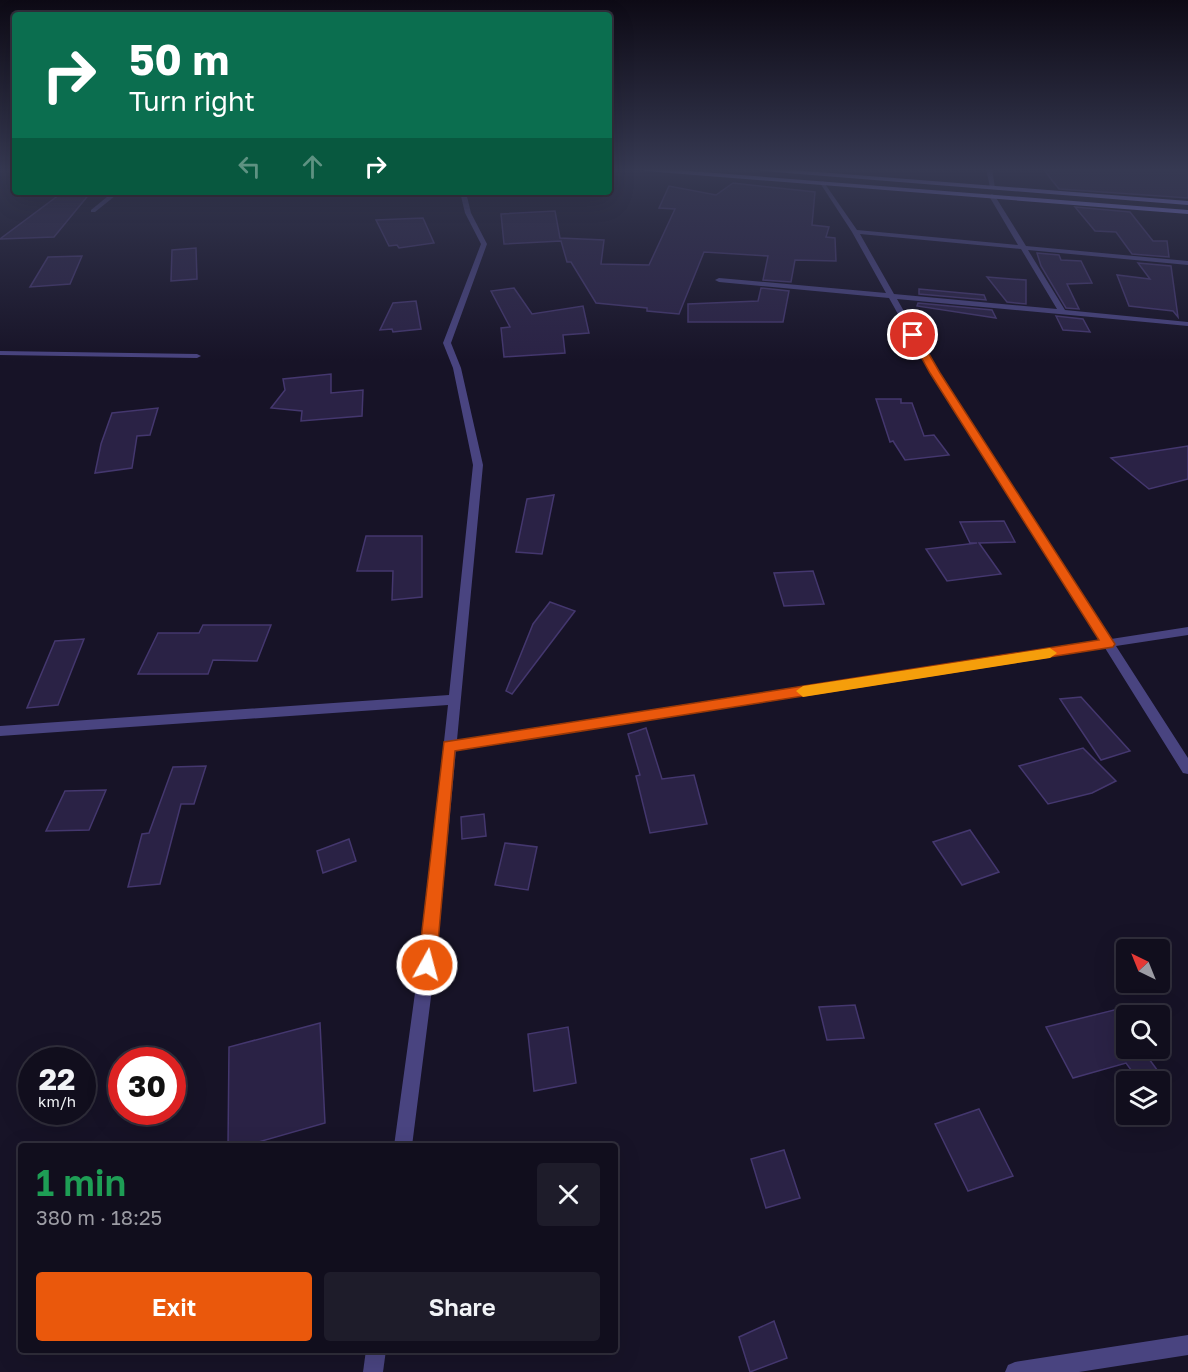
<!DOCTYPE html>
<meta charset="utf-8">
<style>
:root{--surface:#110e1d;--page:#1e1c2a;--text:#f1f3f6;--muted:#9c9ca4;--line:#302e3b;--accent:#ea580c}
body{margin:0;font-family:"Golos Text",sans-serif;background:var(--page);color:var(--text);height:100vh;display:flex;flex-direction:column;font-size:22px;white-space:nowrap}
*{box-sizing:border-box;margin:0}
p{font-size:20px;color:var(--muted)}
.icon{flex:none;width:33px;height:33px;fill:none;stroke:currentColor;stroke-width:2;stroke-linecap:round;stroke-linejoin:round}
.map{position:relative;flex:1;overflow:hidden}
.drawer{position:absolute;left:18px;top:1143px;width:600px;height:210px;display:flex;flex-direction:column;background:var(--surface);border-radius:6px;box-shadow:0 6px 24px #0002,0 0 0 2px var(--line)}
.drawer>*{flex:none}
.top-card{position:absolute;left:12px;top:12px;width:600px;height:183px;border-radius:6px;box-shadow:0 6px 24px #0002,0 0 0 2px var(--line);background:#0b6e4f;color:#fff;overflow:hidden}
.needle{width:39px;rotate:317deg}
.buttons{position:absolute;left:1116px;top:939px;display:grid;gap:12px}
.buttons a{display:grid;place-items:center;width:54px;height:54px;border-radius:6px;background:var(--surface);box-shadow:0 6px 24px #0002,0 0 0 2px var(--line);font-size:30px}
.speed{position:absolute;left:18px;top:1047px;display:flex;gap:12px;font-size:30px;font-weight:700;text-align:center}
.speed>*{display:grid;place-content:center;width:78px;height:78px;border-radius:50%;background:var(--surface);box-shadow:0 6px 24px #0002,0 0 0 2px var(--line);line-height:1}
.speed small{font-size:15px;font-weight:400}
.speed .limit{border:9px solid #d22;background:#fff;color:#111}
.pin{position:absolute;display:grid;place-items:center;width:51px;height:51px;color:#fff;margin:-26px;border:3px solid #fff;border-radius:50%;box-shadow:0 2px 6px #0007}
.me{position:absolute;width:66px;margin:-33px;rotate:7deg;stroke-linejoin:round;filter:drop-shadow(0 0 4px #0008)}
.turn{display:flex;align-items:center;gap:21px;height:126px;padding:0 18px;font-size:27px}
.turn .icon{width:78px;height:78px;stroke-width:2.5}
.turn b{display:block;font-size:42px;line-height:51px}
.lanes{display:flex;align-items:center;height:57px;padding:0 18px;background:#0003;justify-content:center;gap:30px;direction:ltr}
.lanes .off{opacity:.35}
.round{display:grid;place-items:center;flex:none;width:63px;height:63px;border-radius:6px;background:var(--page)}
.overview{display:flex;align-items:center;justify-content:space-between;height:102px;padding:0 18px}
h1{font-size:36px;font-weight:600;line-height:45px;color:#1e9e55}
.cta{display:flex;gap:12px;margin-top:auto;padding:12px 18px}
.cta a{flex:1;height:69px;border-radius:6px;background:var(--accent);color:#fff;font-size:24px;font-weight:600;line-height:69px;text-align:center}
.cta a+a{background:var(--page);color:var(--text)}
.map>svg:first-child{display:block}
.building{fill:#2a2245;stroke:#44376e;stroke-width:1.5}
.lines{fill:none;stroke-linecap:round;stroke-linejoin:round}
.minor{fill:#494480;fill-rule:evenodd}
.secondary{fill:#8881ee;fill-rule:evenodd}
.route{fill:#ea580c;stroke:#983908;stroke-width:1.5}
.slow{fill:#f59e0b}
</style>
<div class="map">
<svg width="1188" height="1372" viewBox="0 0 1188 1372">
<rect width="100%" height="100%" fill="#171327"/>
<g class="building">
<path d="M 1043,169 L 1188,169 L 1188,198 L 1059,189 Z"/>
<path d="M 733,183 L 815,192 L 812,225 L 829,227 L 826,237 L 835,238 L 836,261 L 795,260 L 791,282 L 763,280 L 768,256 L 704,252 L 679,314 L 647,311 L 647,308 L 596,303 L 571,262 L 567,262 L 561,241 L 504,244 L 501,214 L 555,211 L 560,238 L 604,240 L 601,264 L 649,265 L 675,209 L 659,208 L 669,186 L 716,195 Z"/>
<path d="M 63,192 L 91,192 L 54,237 L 0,239 Z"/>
<path d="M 1075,207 L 1130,212 L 1153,241 L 1167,241 L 1169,257 L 1132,254 L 1116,232 L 1095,231 Z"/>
<path d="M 423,218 L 434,243 L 399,248 L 397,245 L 389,246 L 376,220 Z"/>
<path d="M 196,248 L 197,279 L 171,281 L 172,250 Z"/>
<path d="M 1037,253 L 1059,255 L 1061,260 L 1081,261 L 1092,283 L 1067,284 L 1079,309 L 1066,308 L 1041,266 Z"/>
<path d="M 82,256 L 70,284 L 30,287 L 48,257 Z"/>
<path d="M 1138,263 L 1171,266 L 1178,317 L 1173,311 L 1129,306 L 1117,275 L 1150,279 Z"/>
<path d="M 987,277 L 1026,280 L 1026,304 L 1007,302 Z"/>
<path d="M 514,288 L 532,314 L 583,306 L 589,333 L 563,335 L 565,353 L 504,357 L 501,328 L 510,327 L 491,291 Z"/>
<path d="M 761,288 L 789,291 L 783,322 L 688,322 L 688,304 L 758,301 Z"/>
<path d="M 919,289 L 984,295 L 986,300 L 919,294 Z"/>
<path d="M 416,301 L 421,329 L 393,332 L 392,329 L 380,330 L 393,303 Z"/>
<path d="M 918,303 L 992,310 L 996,318 L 917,306 Z"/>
<path d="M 1056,316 L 1083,319 L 1090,332 L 1063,330 Z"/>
<path d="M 331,374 L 331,393 L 363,390 L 362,416 L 301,421 L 302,411 L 271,408 L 285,390 L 283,379 Z"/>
<path d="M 876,399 L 901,399 L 901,403 L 912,403 L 924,436 L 934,435 L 949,455 L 905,460 L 893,441 L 890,442 Z"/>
<path d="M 158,408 L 150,435 L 137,436 L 132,468 L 95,473 L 101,444 L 112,413 Z"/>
<path d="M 1188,446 L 1188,479 L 1149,489 L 1111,458 Z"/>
<path d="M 554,495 L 542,554 L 516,552 L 527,499 Z"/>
<path d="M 1004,521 L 1015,542 L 979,543 L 1001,574 L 947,581 L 926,549 L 977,543 L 970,543 L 960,522 Z"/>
<path d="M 366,536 L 422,536 L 422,597 L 392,600 L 393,571 L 357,571 Z"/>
<path d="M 813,571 L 824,604 L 784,606 L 774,573 Z"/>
<path d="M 550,602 L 575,611 L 512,694 L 506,691 L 533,624 Z"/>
<path d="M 203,625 L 271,625 L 257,661 L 213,660 L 208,674 L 138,674 L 158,633 L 199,633 Z"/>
<path d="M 84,639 L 58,705 L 27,708 L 55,641 Z"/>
<path d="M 1081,697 L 1130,751 L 1101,760 L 1060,699 Z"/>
<path d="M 646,728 L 662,779 L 694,775 L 707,824 L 650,833 L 636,776 L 640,775 L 628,734 Z"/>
<path d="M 1083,748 L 1116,781 L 1092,793 L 1048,804 L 1019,766 Z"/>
<path d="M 206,766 L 194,804 L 181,804 L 160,884 L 128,887 L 142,834 L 149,833 L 173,767 Z"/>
<path d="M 106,790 L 89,830 L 46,831 L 65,791 Z"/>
<path d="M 484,814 L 486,836 L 462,839 L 461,817 Z"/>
<path d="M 970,830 L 999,872 L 962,885 L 933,842 Z"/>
<path d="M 349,839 L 356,861 L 323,873 L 317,851 Z"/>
<path d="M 505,843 L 537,847 L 528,890 L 495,885 Z"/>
<path d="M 855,1005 L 864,1038 L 827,1040 L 819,1007 Z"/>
<path d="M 1118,1009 L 1126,1023 L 1126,1048 L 1141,1048 L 1166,1082 L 1140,1082 L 1126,1063 L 1073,1078 L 1046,1027 Z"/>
<path d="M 320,1023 L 325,1123 L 244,1146 L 228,1146 L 229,1047 Z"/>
<path d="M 568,1027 L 576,1083 L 534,1091 L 528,1034 Z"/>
<path d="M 979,1109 L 1013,1176 L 968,1191 L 935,1124 Z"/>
<path d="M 784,1150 L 800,1198 L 766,1208 L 751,1159 Z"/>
<path d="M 774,1321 L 787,1358 L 750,1372 L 739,1337 Z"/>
</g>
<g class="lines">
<g class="minor">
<path d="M 986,169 L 992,169 L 995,188 L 990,187 Z"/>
<path d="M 823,181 L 857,230 L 1018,245 L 989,196 L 992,194 L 995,196 L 1026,246 L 1188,261 L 1188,265 L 1028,250 L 1065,310 L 1188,322 L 1188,326 L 897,299 L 939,373 L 1111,639 L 1188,627 L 1188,635 L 1116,646 L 1188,758 L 1188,774 L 1183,773 L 1105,648 L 456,750 L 438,942 L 412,1146 L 394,1146 L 422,942 L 448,705 L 0,736 L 0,726 L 449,695 L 473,465 L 453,368 L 443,343 L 481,244 L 465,213 L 460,192 L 466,192 L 471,213 L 487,244 L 451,343 L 461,368 L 483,465 L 457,740 L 1100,640 L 931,373 L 889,298 L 719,282 L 715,280 L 719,278 L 886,293 L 852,232 L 820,183 ZM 860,234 L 1021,249 L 1057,309 L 894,294 Z"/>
<path d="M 113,192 L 120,192 L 95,212 L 91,212 L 91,210 Z"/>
<path d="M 0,351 L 197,354 L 201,356 L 197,358 L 0,355 Z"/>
<path d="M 1188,1335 L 1188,1355 L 1079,1372 L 1005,1372 L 1008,1365 L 1015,1362 Z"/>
<path d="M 366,1350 L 386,1350 L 383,1372 L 363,1372 Z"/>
</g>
<g class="secondary">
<path d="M 642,169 L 664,169 L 1188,210 L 1188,214 L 645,171 Z"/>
<path d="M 758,169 L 780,169 L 1188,201 L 1188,205 L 761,171 Z"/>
</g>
</g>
<linearGradient id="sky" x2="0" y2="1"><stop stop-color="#0d0a15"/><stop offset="0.47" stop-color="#363952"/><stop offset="1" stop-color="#363952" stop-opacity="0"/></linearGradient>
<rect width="1188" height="361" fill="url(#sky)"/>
<path class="route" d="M 913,332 L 918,335 L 940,373 L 1113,641 L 1115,644 L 1113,647 L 455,751 L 436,965 L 433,971 L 427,974 L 421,971 L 418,965 L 444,742 L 1099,640 L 930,373 L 909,335 Z"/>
<path class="slow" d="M 1050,648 L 1057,653 L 1050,658 L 803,697 L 796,691 L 803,686 Z"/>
</svg>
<div class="buttons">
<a><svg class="needle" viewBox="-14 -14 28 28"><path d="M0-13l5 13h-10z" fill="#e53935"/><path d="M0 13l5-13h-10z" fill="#9c9ca4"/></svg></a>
<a><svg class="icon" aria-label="search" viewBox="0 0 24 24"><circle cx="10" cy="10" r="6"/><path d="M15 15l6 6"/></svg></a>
<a><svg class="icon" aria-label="layers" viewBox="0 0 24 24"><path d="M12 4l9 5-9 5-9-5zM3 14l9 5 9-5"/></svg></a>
</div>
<div class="speed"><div>22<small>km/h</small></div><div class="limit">30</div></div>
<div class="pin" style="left:913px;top:335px;background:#d93025"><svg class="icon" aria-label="arrive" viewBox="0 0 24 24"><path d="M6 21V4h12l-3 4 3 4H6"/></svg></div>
<svg class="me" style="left:427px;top:965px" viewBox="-20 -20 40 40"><circle r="17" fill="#ea580c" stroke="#fff" stroke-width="3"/><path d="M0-11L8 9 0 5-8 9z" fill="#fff"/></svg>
<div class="top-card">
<div class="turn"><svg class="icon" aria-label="right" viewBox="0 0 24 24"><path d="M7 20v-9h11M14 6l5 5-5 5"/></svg><div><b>50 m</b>Turn right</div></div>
<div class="lanes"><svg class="icon off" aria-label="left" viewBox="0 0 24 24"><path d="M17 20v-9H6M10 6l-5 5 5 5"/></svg><svg class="icon off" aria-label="ahead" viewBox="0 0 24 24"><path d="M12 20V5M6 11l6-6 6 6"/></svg><svg class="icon" aria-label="right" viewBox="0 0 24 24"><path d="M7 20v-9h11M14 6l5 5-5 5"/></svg></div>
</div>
<section class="drawer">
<div class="overview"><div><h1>1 min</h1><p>380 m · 18:25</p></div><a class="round"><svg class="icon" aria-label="close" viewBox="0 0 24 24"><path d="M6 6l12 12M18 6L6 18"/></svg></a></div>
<div class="cta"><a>Exit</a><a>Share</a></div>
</section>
</div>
